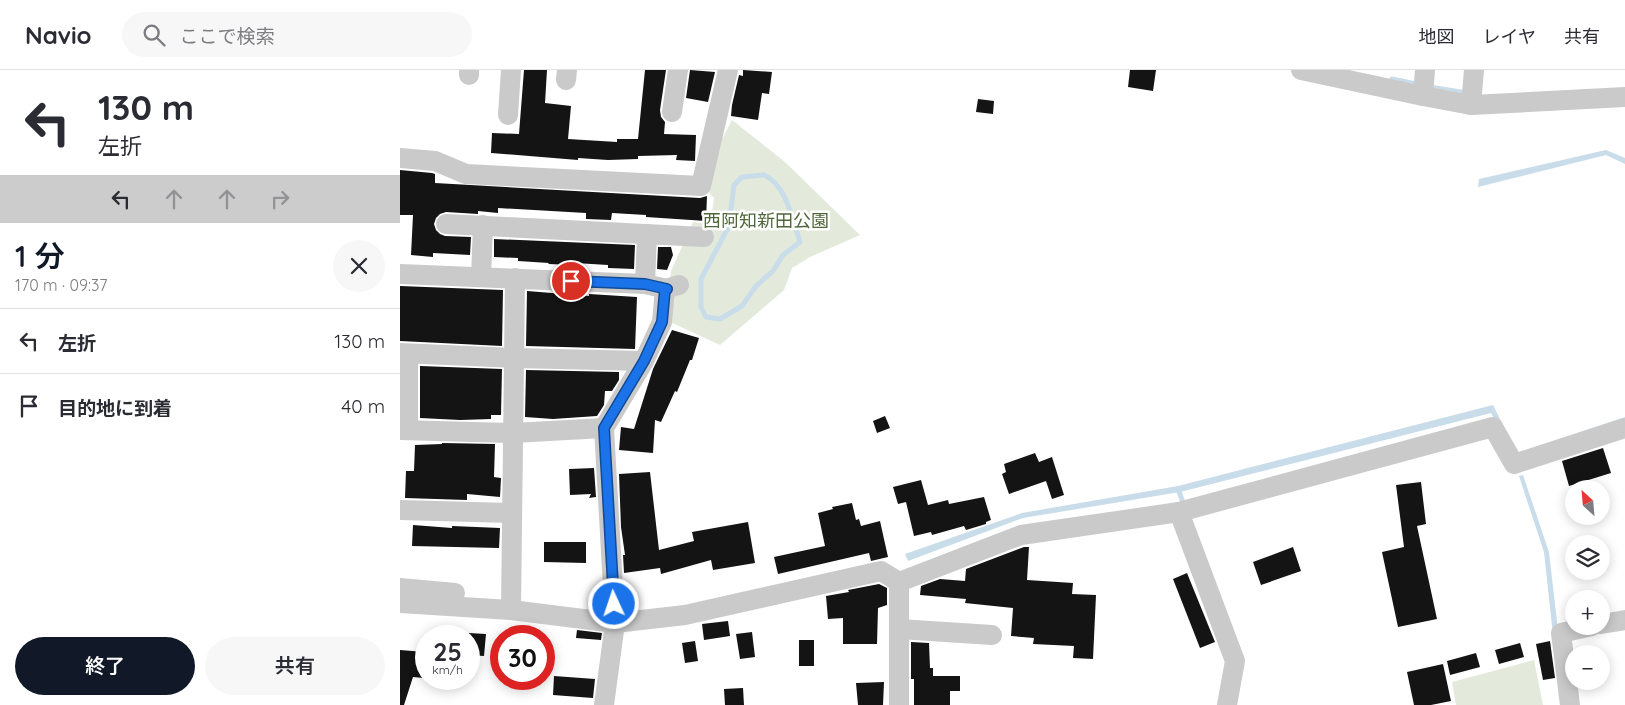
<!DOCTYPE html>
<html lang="ja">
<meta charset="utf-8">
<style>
:root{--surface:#fff;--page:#f7f7f7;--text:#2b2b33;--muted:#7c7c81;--line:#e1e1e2;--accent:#111827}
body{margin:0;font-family:Quicksand,"Noto Sans JP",sans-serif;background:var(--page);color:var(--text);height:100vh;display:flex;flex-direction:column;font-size:19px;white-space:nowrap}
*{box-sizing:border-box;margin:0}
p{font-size:16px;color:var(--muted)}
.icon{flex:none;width:28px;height:28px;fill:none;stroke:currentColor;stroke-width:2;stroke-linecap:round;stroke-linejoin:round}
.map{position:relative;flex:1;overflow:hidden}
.side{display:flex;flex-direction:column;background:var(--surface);width:400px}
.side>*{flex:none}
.banner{background:#fff;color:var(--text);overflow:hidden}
.needle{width:32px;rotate:334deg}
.buttons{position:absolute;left:1165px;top:410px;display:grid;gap:10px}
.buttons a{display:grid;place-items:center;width:45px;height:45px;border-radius:50%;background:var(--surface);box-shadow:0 2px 12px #0003;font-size:25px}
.speed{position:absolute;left:15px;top:555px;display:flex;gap:10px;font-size:25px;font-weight:700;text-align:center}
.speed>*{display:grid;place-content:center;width:65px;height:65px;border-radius:50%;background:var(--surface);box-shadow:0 2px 12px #0003;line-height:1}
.speed small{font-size:12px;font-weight:400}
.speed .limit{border:8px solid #d22;background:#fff;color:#111}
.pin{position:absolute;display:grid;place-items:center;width:42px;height:42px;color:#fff;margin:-21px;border:2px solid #fff;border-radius:50%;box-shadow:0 1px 5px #0007}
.me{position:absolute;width:55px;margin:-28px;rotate:357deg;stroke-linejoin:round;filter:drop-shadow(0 0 4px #0008)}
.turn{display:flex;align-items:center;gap:18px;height:105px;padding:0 15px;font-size:22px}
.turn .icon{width:65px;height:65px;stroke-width:2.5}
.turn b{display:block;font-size:35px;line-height:42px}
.lanes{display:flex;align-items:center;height:48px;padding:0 15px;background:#0003;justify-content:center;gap:25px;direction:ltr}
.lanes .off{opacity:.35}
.round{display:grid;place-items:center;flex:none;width:52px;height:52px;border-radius:26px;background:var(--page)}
.summary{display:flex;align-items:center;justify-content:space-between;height:85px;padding:0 15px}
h1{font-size:30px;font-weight:600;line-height:38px;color:var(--accent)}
.primary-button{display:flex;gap:10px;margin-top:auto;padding:10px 15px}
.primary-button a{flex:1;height:58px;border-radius:30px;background:var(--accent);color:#fff;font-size:20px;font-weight:600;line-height:58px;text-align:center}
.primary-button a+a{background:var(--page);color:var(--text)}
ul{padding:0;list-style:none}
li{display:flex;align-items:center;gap:15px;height:65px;padding:0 15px;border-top:1px solid var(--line)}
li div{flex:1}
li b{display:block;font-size:19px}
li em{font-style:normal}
header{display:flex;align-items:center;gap:30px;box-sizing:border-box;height:70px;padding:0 25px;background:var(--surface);border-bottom:1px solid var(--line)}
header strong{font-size:24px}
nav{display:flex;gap:28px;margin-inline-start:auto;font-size:18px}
.search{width:350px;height:45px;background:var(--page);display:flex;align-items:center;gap:12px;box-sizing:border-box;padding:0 18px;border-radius:28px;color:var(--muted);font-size:19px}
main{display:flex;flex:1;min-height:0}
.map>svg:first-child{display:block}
.green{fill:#e3eadb}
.water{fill:#c8dcea}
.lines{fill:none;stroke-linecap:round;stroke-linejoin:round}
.stream{stroke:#c8dcea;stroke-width:5}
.building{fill:#141414}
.minor{stroke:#cacaca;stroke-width:20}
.route-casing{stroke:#114b97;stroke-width:12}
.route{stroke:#1a73e8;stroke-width:9}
.labels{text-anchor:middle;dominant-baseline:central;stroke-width:5;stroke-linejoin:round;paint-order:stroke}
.park-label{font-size:18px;fill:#50673c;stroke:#fff}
</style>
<header>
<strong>Navio</strong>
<div class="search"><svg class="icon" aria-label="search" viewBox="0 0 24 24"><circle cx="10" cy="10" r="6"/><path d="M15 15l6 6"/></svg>ここで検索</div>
<nav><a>地図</a><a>レイヤ</a><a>共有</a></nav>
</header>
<main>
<section class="side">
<div class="banner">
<div class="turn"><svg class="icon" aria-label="left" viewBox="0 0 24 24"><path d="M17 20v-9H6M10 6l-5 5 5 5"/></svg><div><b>130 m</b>左折</div></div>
<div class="lanes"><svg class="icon" aria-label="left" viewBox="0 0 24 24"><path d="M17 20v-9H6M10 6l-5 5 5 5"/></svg><svg class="icon off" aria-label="ahead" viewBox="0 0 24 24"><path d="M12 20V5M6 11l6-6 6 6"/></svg><svg class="icon off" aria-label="ahead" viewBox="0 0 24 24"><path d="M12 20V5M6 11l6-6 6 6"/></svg><svg class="icon off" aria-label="right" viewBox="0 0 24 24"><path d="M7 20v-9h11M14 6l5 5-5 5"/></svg></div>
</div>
<div class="summary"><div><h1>1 分</h1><p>170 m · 09:37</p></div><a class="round"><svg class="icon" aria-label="close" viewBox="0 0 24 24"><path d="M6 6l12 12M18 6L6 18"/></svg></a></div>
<ul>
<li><svg class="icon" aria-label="left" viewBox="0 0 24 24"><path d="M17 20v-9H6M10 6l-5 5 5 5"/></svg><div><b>左折</b></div><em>130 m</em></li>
<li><svg class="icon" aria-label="arrive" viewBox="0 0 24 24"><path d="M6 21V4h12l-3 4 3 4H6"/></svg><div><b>目的地に到着</b></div><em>40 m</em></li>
</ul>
<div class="primary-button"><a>終了</a><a>共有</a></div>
</section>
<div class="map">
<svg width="1225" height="635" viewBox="0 0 1225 635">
<rect width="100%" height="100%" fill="#fff"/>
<g class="green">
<path d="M 332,50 L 385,92 L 460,165 L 410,187 L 392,198 L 384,220 L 320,275 L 268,251 L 267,227 L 271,201 L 293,152 L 307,154 L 311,149 L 314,128 L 304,116 L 317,79 Z"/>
<path d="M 1134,590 L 1143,635 L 1056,635 L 1052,612 Z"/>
</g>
<g class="water">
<path d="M 1206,80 L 1225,88 L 1225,94 L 1206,85 L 1078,117 L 1079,109 Z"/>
<path d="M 1093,335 L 1117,383 L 1225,347 L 1225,355 L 1114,389 L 1091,343 L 780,422 L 623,448 L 508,491 L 505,484 L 622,443 L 778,416 Z"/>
<path d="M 1123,405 L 1149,482 L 1166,629 L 1160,630 L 1144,482 L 1119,406 Z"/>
</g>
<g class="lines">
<g class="stream">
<path d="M 992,9 L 1021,15"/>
<path d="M 1029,17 L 1067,23"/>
<path d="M 364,105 C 386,114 393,151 400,172 L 383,185 L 373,201 L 356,216 L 342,236 L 320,249 L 306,247 L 301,237 L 301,209 L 329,156 L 334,115 L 342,107 Z"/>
<path d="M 778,419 L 784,435"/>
</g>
</g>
<g class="building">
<path d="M 124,0 L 147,0 L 145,33 L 171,36 L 168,69 L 217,72 L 217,69 L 238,69 L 245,0 L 266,0 L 260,40 L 261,47 L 265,52 L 264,64 L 296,65 L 295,91 L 276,90 L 277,85 L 238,86 L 238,89 L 208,90 L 178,88 L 178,90 L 91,83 L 92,63 L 119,64 Z"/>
<path d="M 290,0 L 315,2 L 308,32 L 286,28 Z"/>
<path d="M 343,0 L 372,2 L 369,24 L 362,23 L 358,50 L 331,46 L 332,35 L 339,5 L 343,6 Z"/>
<path d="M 730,0 L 756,0 L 753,21 L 728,17 Z"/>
<path d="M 578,29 L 594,31 L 593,44 L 576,42 Z"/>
<path d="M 0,100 L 32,103 L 35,104 L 35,113 L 300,128 L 307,126 L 306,151 L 246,147 L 246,145 L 212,143 L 211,150 L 186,149 L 186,143 L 98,138 L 98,143 L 78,141 L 78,144 L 46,142 L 40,144 L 36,148 L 34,154 L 36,160 L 40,164 L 45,166 L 71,167 L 70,185 L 33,183 L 33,187 L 11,185 L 13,145 L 0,145 Z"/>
<path d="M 94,169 L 235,175 L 234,199 L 208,198 L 208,195 L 175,193 L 175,195 L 148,194 L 149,193 L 118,191 L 118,188 L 94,187 Z"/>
<path d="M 258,177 L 271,177 L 273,185 L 267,200 L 257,199 Z"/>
<path d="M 0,216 L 103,220 L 102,276 L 0,271 Z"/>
<path d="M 127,221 L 189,226 L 189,224 L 237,227 L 235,279 L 126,276 Z"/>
<path d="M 272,260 L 299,268 L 292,290 L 290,290 L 277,322 L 275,321 L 261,352 L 255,350 L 253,383 L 219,380 L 221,357 L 234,359 L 253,299 Z"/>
<path d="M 20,296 L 102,299 L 101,345 L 91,345 L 91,349 L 60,350 L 20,348 Z"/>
<path d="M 126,300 L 219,302 L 219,310 L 212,321 L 205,321 L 204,335 L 197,346 L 153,349 L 125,347 Z"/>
<path d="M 485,346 L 490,358 L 477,363 L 473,351 Z"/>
<path d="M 42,373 L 95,374 L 94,407 L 101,408 L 100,427 L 67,424 L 67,430 L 5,428 L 6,401 L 14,401 L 15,375 L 42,374 Z"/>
<path d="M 1203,378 L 1211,403 L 1169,416 L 1162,391 Z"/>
<path d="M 635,383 L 639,392 L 652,387 L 664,425 L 652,429 L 646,411 L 609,424 L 602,404 L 606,402 L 604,394 Z"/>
<path d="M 194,398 L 196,427 L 189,428 L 191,424 L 170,425 L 169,399 Z"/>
<path d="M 250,402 L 259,480 L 294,471 L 292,462 L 348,452 L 355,493 L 313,500 L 311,490 L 261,504 L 260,498 L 224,503 L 223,485 L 225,485 L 221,457 L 219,404 Z"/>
<path d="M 521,410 L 528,435 L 548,430 L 549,434 L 584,427 L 591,450 L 586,452 L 586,454 L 566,460 L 564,456 L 532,465 L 531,462 L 514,466 L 506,432 L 498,434 L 493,417 Z"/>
<path d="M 1021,412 L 1026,454 L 1017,456 L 1037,549 L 998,557 L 982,482 L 1004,477 L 996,415 Z"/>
<path d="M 452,433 L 456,450 L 459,449 L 461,456 L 480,451 L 488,487 L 471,491 L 469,483 L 378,504 L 374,487 L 425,476 L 418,443 L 433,439 L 432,437 Z"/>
<path d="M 13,455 L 52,458 L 52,456 L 100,458 L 99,478 L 12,476 Z"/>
<path d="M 144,472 L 186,472 L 186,493 L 144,492 Z"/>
<path d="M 624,477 L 629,477 L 627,510 L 673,513 L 672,524 L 696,525 L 693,589 L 673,588 L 674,576 L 633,574 L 634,568 L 611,566 L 613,538 L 565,533 L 566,529 L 520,525 L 521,516 L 540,509 L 565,511 L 566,499 Z"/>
<path d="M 893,477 L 901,501 L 861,515 L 853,492 Z"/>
<path d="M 787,503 L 815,572 L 800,578 L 773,509 Z"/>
<path d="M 479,514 L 487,518 L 487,535 L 478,538 L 477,574 L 443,574 L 443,548 L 428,549 L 426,526 L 449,522 L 448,520 Z"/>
<path d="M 328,551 L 330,566 L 304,570 L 302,554 Z"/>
<path d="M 177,560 L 202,563 L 201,570 L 176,568 Z"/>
<path d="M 352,562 L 355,587 L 340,589 L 336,564 Z"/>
<path d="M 69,563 L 86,564 L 84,586 L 69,585 Z"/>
<rect x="399" y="570" width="15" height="26"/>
<path d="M 295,571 L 298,591 L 285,593 L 282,573 Z"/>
<path d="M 1150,571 L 1155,608 L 1143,610 L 1136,574 Z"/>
<path d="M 511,572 L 529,573 L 530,598 L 533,598 L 533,606 L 560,606 L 560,621 L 550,621 L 550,635 L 514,635 L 514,609 L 511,609 Z"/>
<path d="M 1120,573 L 1124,587 L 1099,594 L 1095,580 Z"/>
<path d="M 0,580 L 25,582 L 24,608 L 13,607 L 4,635 L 0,635 Z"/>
<path d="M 1076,583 L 1080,597 L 1050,605 L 1047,591 Z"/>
<path d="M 1043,594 L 1051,631 L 1031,635 L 1014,635 L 1007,602 Z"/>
<path d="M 154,606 L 195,609 L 193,628 L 153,625 Z"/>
<path d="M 484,612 L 483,635 L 458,635 L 456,613 Z"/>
<path d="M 343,618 L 344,635 L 325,635 L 324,619 Z"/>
</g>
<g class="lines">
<g class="minor">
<path d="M 901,0 L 1023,26 L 1071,35 L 1225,27"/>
<path d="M 69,5 L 69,0"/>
<path d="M 166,10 L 167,0"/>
<path d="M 1023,26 L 1025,0"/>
<path d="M 1071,35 L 1074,0"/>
<path d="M 272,42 L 278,0"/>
<path d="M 108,45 L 111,0"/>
<path d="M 0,88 L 35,91 L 66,104 L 301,116 L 328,0"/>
<path d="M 46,154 L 304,167"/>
<path d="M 0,204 L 245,214 L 267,219"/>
<path d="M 81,207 L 83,155"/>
<path d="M 245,214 L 247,164"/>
<path d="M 0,283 L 114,288 L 244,291"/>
<path d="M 8,284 L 8,360"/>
<path d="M 0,360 L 113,363 L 204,358"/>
<path d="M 0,440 L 112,443"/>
<path d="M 779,442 L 1093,357 L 1114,394 L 1225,358"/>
<path d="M 0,518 L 55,523"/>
<path d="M 0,533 L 111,540 L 215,553 L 285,545 L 481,501 L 499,512 L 621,465 L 779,442 L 835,591 L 827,635"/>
<path d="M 111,540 L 115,208"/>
<path d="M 1201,554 L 1225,550"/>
<path d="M 499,559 L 592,565"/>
<path d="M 204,635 L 215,553 L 204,358 L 244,291 L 262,252 L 265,219 L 279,215"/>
<path d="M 499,635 L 499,512"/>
<path d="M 1170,635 L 1161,563 L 1192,556"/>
</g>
</g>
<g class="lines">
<defs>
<path id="route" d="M 171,211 L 245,214 L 267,219 L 265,219 L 262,252 L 244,291 L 204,358 L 214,534"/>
</defs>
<use href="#route" class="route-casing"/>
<use href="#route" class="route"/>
</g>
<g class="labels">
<g class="park-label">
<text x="366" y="150">西阿知新田公園</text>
</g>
</g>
</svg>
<div class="buttons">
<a><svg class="needle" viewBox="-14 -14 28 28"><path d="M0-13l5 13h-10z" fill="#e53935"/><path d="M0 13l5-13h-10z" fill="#7c7c81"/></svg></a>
<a><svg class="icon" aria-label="layers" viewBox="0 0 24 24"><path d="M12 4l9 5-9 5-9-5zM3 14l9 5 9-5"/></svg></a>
<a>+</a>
<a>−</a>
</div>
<div class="speed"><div>25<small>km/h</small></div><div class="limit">30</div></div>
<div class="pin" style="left:171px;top:211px;background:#d93025"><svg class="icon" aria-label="arrive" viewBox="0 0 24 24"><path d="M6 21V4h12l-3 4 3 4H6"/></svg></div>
<svg class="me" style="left:214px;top:534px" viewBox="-20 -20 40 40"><circle r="17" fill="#1a73e8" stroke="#fff" stroke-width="3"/><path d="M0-11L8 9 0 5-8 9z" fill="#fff"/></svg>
</div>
</main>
